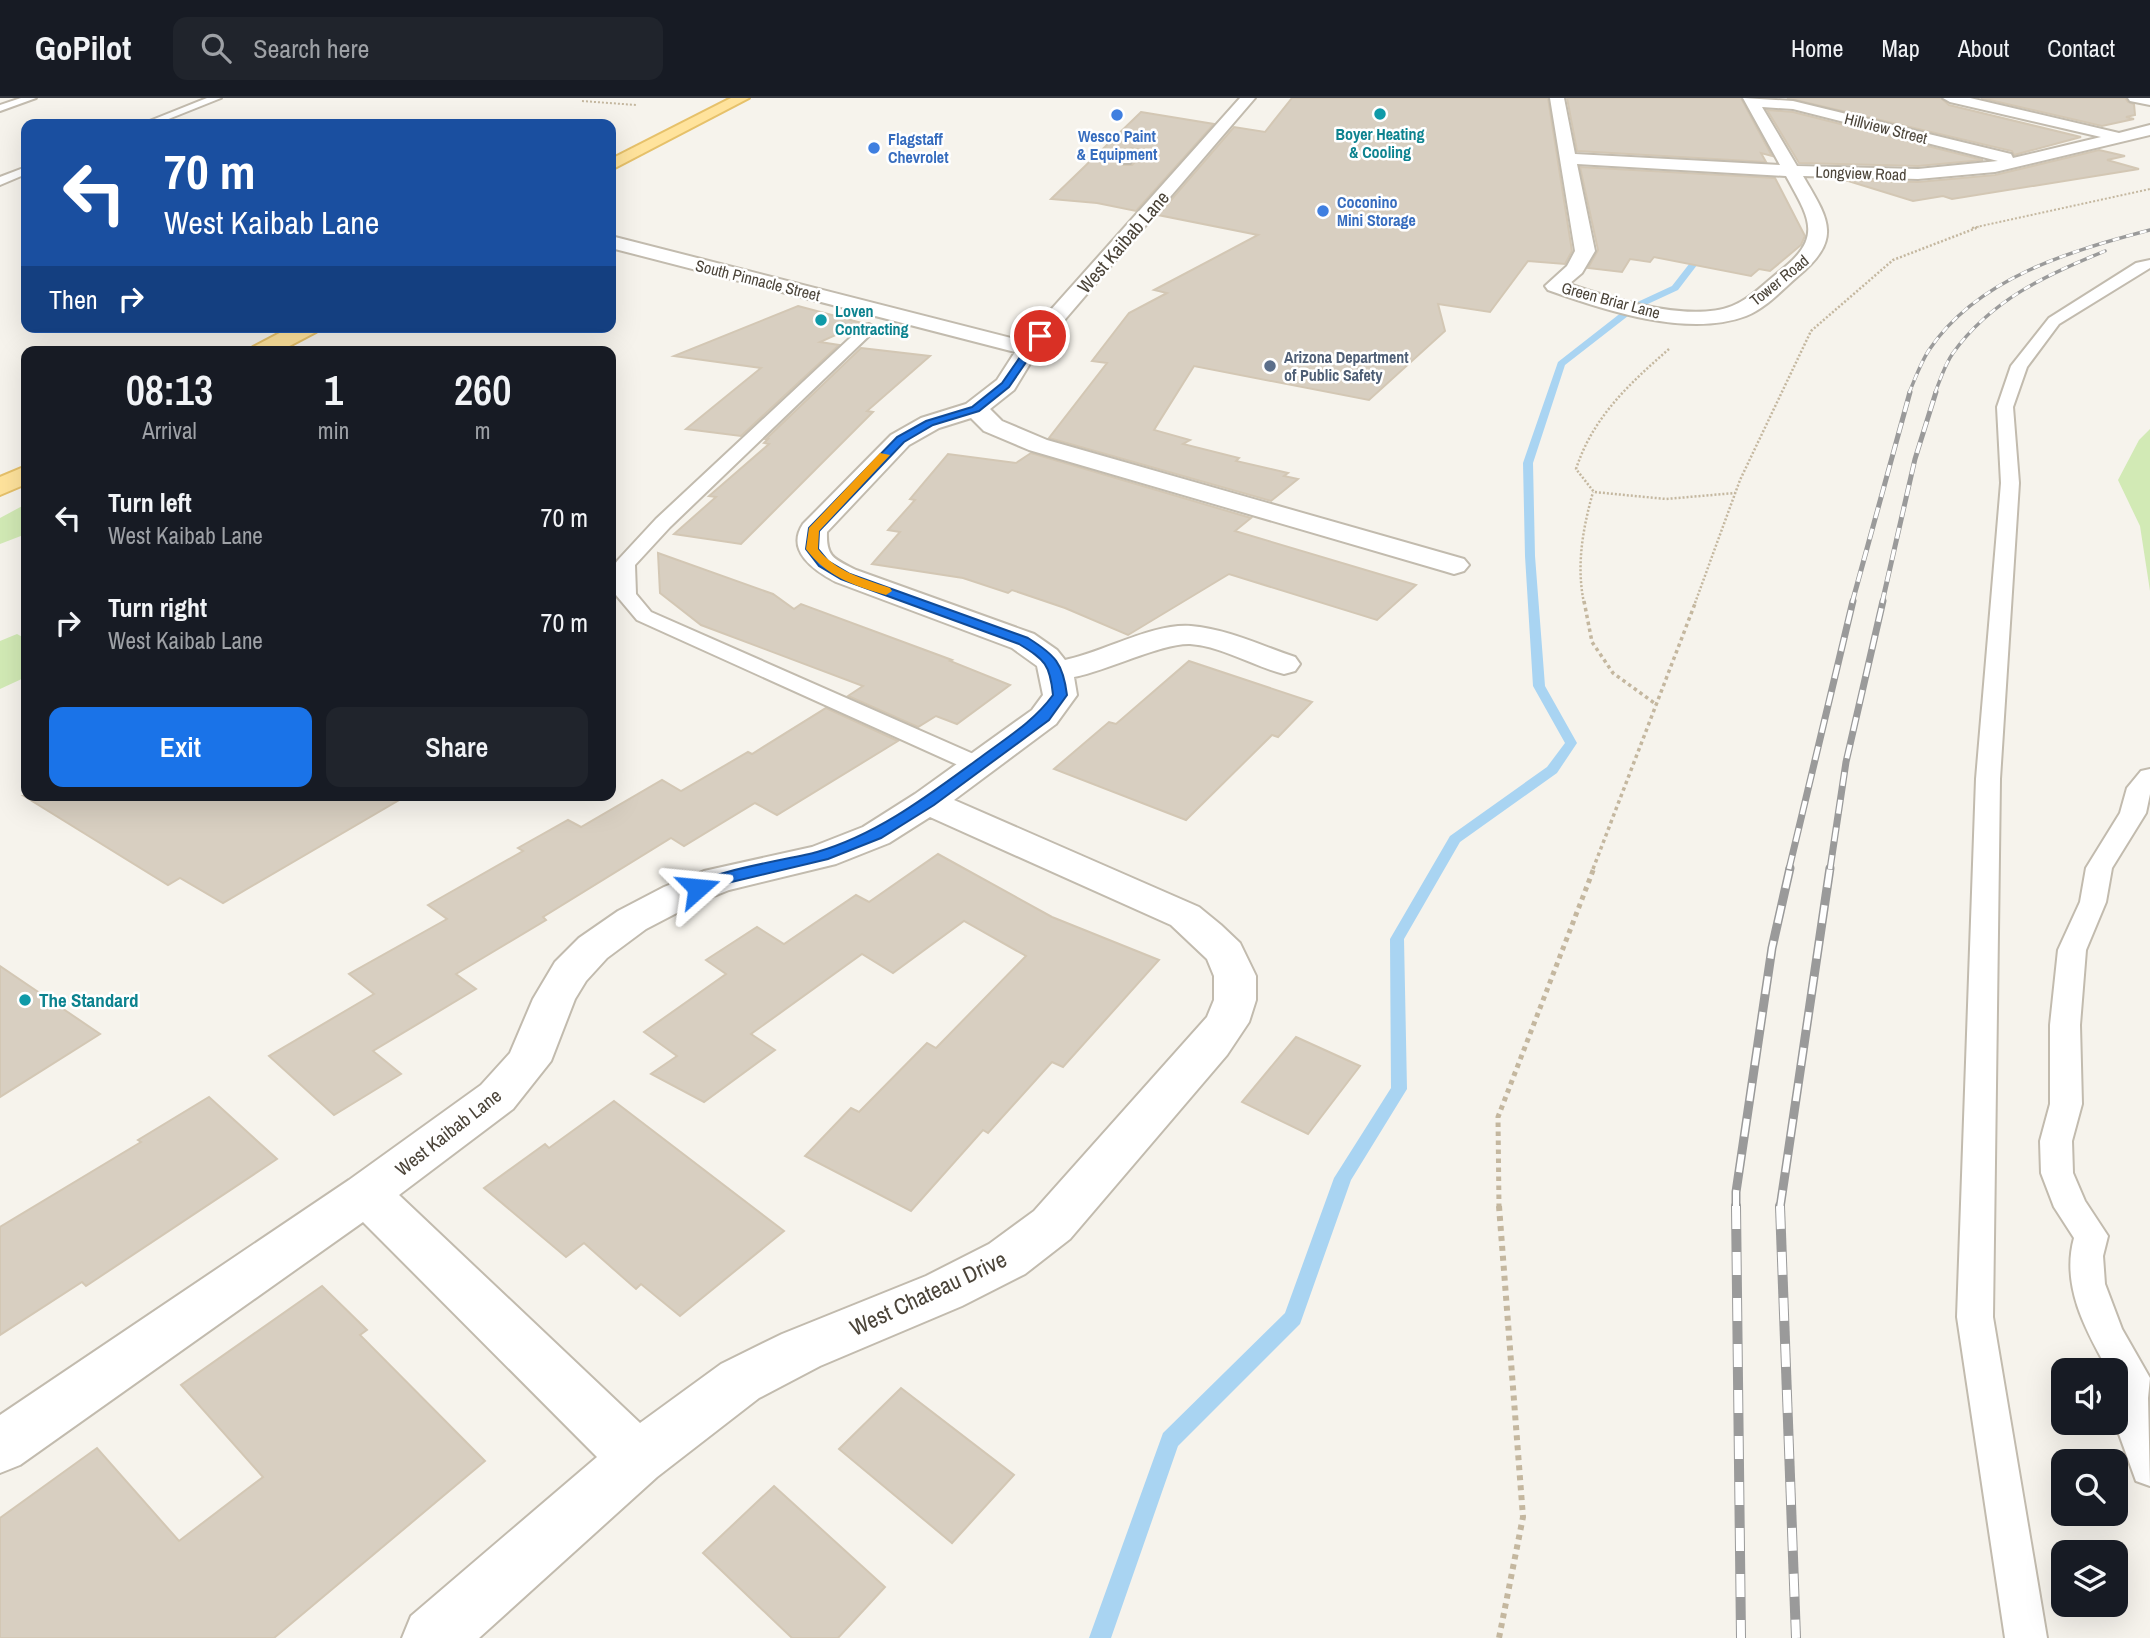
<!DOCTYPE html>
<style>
:root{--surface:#171b24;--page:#20242c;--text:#f1f3f6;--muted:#9ea1a6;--line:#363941;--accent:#1a73e8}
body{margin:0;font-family:"Archivo Narrow",sans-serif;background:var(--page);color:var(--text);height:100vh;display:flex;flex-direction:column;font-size:26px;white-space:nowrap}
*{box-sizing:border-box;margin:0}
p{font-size:23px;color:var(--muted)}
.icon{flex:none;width:38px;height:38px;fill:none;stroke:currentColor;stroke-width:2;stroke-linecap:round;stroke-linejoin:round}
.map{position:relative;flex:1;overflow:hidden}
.panel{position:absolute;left:21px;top:248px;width:595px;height:455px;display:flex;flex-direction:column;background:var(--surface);border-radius:14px;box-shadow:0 7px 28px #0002}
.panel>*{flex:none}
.banner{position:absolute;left:21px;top:21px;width:595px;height:214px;border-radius:14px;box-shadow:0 7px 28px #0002;background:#1a4fa0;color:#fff;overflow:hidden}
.fabs{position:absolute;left:2051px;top:1260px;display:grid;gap:14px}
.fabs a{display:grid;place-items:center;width:77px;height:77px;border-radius:14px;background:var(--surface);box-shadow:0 7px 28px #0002;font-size:35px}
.pin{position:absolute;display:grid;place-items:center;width:60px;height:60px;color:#fff;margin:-30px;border:4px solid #fff;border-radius:50%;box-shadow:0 2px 7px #0007}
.me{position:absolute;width:77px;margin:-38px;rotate:72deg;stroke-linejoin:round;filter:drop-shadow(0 0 5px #0008)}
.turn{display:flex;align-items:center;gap:24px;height:147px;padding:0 28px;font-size:32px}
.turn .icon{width:91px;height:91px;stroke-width:2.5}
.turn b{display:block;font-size:49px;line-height:60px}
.then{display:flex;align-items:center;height:66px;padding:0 28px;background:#0003;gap:14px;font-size:26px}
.eta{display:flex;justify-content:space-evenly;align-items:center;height:119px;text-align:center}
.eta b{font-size:42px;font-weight:600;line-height:49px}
.action{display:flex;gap:14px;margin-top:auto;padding:14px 28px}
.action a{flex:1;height:80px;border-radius:14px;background:var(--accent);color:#fff;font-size:28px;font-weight:600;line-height:80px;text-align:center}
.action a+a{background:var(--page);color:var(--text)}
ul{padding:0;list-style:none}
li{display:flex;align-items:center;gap:21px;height:105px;padding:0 28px}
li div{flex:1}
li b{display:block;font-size:26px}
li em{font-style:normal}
header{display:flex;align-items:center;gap:42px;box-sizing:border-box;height:98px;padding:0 35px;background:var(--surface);border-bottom:2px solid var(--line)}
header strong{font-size:33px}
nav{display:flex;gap:38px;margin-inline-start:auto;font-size:24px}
.search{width:490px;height:63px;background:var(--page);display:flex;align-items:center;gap:18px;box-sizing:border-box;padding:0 24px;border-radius:14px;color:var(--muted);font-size:26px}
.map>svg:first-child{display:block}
.green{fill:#d2eab5}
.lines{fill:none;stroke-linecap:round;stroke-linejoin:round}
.stream{fill:#a9d4f2;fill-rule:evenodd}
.building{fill:#d8cfc1;stroke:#d3c7b4;stroke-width:2;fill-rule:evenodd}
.lane-casing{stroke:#c2bbae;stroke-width:4}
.street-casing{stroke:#c2bbae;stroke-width:4}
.primary-casing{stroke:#e6c16a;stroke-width:4}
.path-far4{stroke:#c4b79f;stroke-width:2;stroke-dasharray:2 2;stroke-linecap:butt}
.path-far3{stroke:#c4b79f;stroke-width:2.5;stroke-dasharray:2 2;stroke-linecap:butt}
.path-far2{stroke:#c4b79f;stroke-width:3.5;stroke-dasharray:3.5 3.5;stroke-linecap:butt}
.path-far1{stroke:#c4b79f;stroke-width:5;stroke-dasharray:4.5 4.5;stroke-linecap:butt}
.path{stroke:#c4b79f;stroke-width:6;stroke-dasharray:5 5;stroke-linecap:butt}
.lane{fill:#fff;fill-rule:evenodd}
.street{fill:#fff;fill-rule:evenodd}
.primary{fill:#ffe39c;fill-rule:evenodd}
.rail-far4-casing{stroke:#9a9a9a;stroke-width:3.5}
.rail-far3-casing{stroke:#9a9a9a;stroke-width:5}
.rail-far2-casing{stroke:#9a9a9a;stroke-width:7}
.rail-far1-casing{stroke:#9a9a9a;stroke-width:9}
.rail-casing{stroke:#9a9a9a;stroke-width:10}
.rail-far4{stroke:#fff;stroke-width:2.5;stroke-dasharray:7;stroke-linecap:butt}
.rail-far3{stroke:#fff;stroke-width:3.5;stroke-dasharray:11;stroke-linecap:butt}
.rail-far2{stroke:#fff;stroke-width:4.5;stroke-dasharray:14;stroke-linecap:butt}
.rail-far1{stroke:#fff;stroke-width:6;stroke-dasharray:18;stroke-linecap:butt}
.rail{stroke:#fff;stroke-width:8;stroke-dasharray:23;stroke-linecap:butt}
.route{fill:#1a73e8;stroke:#114b97;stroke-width:2}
.slow{fill:#f59e0b}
.culture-dot{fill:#0f9aa8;stroke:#fff;stroke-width:2.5}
.shop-dot{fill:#3f7fe0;stroke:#fff;stroke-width:2.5}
.service-dot{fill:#5c6f8a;stroke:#fff;stroke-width:2.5}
.labels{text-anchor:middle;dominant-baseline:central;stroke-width:5;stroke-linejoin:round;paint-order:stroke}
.far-street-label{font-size:16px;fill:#4b4439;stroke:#fff}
.far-culture-label{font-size:16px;font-weight:bold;fill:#0d838f;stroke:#fff}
.far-shop-label{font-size:16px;font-weight:bold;fill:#366cbe;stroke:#fff;text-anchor:start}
.far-service-label{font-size:16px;font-weight:bold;fill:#4e5e75;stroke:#fff;text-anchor:start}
.street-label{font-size:19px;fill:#4b4439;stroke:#fff}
.culture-label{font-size:19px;font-weight:bold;fill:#0d838f;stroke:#fff;text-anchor:start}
.near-street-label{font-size:23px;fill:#4b4439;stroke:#fff}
</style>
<header>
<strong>GoPilot</strong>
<div class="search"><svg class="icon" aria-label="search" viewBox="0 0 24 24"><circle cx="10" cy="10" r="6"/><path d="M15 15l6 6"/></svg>Search here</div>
<nav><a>Home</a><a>Map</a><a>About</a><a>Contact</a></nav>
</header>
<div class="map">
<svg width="2150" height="1540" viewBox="0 0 2150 1540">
<rect width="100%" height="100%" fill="#f6f3ec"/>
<g class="green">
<path d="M 2150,331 L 2150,493 L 2140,428 L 2118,382 L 2139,342 Z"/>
<path d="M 26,406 L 26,436 L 0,446 L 0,420 Z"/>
<path d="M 17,536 L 26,541 L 26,579 L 0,591 L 0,543 Z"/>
</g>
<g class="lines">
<path class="stream" d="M 1700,152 L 1707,154 L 1678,192 L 1637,211 L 1565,267 L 1533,365 L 1535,458 L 1545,588 L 1577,645 L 1557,675 L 1460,744 L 1404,841 L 1407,991 L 1351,1082 L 1300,1226 L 1178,1348 L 1111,1540 L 1089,1540 L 1163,1335 L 1285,1215 L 1334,1080 L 1391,990 L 1390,841 L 1450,738 L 1547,669 L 1565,645 L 1533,588 L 1525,458 L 1523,365 L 1558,264 L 1631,207 L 1672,188 Z"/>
</g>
<g class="building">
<path d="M 1292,0 L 1548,0 L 1572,153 L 1565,166 L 1528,163 L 1490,214 L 1438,206 L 1445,233 L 1369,302 L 1194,268 L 1154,332 L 1190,342 L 1183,346 L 1239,360 L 1236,363 L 1288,375 L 1284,378 L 1298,381 L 1271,403 L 1049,340 L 1107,265 L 1092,263 L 1129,215 L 1167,195 L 1154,192 L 1258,137 L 1158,117 L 1234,29 L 1265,34 Z"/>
<path d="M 1567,0 L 1741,0 L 1772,58 L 1761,55 L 1766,64 L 1577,53 Z"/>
<path d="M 1787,0 L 1941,0 L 1949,7 L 2081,39 L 2014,57 L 2012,53 Z"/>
<path d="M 1981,0 L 2125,0 L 2128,4 L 2134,6 L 2135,17 L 2126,19 L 2134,21 L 2102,28 Z"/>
<path d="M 1767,12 L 1793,14 L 1983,62 L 1918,68 L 1799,65 Z"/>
<path d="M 1141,14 L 1214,26 L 1136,113 L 1097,105 L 1051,101 ZM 1131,50 L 1141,52 L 1142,57 L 1132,67 L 1120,67 L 1118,61 Z"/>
<path d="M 2099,52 L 2125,58 L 2107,62 L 2139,71 L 1952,101 L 1943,98 L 1913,103 L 1845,82 L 1918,84 L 1995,77 Z"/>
<path d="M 1580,69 L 1775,80 L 1805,138 L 1801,147 L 1770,173 L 1759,171 L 1751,178 L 1654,159 L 1650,164 L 1630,161 L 1622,174 L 1588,170 L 1598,152 Z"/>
<path d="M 798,208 L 862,225 L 820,244 L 839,247 L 741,338 L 686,331 L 761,270 L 674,258 Z"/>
<path d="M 861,250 L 930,258 L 867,313 L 873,314 L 741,446 L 674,436 L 716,399 L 709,398 L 769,346 L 764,345 L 768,341 L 766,341 Z"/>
<path d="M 1031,355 L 1251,420 L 1235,433 L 1416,487 L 1377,522 L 1229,476 L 1128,537 L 1065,510 L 1012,492 L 1008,495 L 963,480 L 872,466 L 900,434 L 888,432 L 915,402 L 910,401 L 948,356 L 1016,365 Z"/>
<path d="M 658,455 L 773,496 L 794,511 L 801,506 L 952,562 L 950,563 L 1010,587 L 957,626 L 936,618 L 918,629 L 848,598 L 863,588 L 701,527 L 660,495 Z"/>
<path d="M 1189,563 L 1312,604 L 1278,639 L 1272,637 L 1186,722 L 1054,671 L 1109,624 L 1116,626 Z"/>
<path d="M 826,610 L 898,643 L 777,717 L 755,705 L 684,748 L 671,740 L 543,819 L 546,822 L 456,876 L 476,891 L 373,953 L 401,976 L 334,1017 L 269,958 L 374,896 L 349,876 L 447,821 L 428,807 L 523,753 L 518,750 L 568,722 L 581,729 L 662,682 L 681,693 L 748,654 L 752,656 Z"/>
<path d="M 24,698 L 406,698 L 223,805 L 180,780 L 168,787 Z"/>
<path d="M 938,756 L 1052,819 L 1159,862 L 1063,969 L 1052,964 L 988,1035 L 983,1032 L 911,1113 L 805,1058 L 851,1010 L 859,1014 L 927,945 L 936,950 L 1026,858 L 964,823 L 893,875 L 862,856 L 751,936 L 775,952 L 704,1004 L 651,976 L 677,958 L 644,934 L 726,876 L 706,862 L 757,829 L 784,846 L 856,797 L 869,804 Z"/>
<path d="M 0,868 L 100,936 L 0,999 Z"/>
<path d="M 1296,939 L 1360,968 L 1308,1036 L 1242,1004 Z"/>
<path d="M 209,999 L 277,1061 L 86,1188 L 82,1184 L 0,1237 L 0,1129 L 141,1044 L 138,1042 Z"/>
<path d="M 614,1003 L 784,1133 L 680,1218 L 641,1186 L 636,1191 L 584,1145 L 566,1159 L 484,1090 L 545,1046 L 549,1050 Z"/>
<path d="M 322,1188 L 367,1232 L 360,1237 L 485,1363 L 274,1540 L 0,1540 L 0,1420 L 97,1350 L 179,1443 L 263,1379 L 181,1287 Z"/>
<path d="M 901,1290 L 1014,1377 L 952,1445 L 839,1351 Z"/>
<path d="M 774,1388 L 885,1489 L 838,1540 L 792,1540 L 703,1455 Z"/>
</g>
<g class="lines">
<defs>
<g id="lane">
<path d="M 21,0 L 36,0 L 0,13 L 0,7 Z"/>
<path d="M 207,0 L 221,0 L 156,26 L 142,26 Z"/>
<path d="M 1130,53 L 1140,55 L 1130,65 L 1122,65 L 1120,63 Z"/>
<path d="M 26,69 L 26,76 L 0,87 L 0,79 Z"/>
<path d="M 2150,162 L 2150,170 L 2059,226 L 2027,269 L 2013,309 L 2019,385 L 2000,681 L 1993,1219 L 2047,1540 L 2005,1540 L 1957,1219 L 1976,681 L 2001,385 L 1997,309 L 2011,268 L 2049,220 L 2136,165 Z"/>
<path d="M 869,226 L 876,230 L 874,233 L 670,429 L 635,467 L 636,496 L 651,514 L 987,662 L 990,667 L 987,672 L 978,674 L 969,672 L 637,522 L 616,497 L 615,466 L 618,462 L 656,421 L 864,227 Z"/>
<path d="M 2150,671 L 2150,696 L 2146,715 L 2112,770 L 2106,804 L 2086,852 L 2080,927 L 2082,1006 L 2072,1043 L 2073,1075 L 2085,1103 L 2108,1138 L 2103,1158 L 2105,1186 L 2122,1231 L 2150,1280 L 2148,1300 L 2150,1388 L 2136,1383 L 2115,1325 L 2116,1272 L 2108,1272 C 2085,1231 2061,1187 2074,1140 L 2054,1109 L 2041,1075 L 2040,1043 L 2050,1006 L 2050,927 L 2058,852 L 2080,804 L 2086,770 L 2120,715 L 2127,690 L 2141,673 Z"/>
</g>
<g id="street">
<path d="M 1240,0 L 1255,0 L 1037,254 L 1014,292 L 990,311 L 1002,323 L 1047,342 L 1464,461 L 1469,467 L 1464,473 L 1454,476 L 1444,473 L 1029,352 L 984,333 L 971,320 L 939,330 L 909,347 L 827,434 C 826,460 835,461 856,472 L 1034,536 L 1057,552 L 1065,562 C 1104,554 1152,525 1191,528 C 1227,531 1262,548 1295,559 L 1300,566 L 1295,573 L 1284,576 C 1253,568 1221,548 1190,546 C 1162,545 1106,573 1074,579 L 1077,597 L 1056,626 L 954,702 L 1199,809 L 1221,827 L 1240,845 L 1256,878 L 1256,902 L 1249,924 L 1227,957 L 1070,1141 L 1025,1176 L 962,1208 L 820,1268 L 759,1300 L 657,1379 L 479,1540 L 402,1540 L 411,1518 L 597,1359 L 363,1124 L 20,1367 L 0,1375 L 0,1317 L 349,1082 L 481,987 L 510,955 L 533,901 L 555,864 L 579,840 L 618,813 L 664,789 L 704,773 L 812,749 L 863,729 L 915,696 L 1032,612 L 1043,597 L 1037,568 L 1012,550 L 836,484 C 815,473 785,453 803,426 L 891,337 L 921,320 L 966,306 L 997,282 L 1015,254 L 611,150 L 611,138 L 1023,243 ZM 930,719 L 1171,827 L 1207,861 L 1214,878 L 1214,902 L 1207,919 L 1034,1113 L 989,1146 L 926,1178 L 782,1236 L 721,1266 L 640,1325 L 399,1097 L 513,1011 L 551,963 L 575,901 L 586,883 L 607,860 L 646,831 L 692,807 L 729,792 L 836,766 L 889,745 Z"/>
<path d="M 1550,0 L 1564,0 L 1575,56 L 1780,67 L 1743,0 L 1793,3 L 2011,56 L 2013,60 L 2101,39 L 1950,4 L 1943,0 L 1970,0 L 2119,35 L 2150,27 L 2150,37 L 1995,74 L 1918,81 L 1803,78 C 1829,122 1843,141 1797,179 C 1782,192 1766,210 1746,218 C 1688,240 1604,212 1548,192 L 1545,188 L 1567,168 L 1575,153 ZM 1762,9 L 1793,11 L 1998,63 L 1918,71 L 1797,68 ZM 1577,66 L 1786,78 C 1809,120 1824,139 1780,173 C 1765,185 1750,201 1732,208 C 1689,225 1612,201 1569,186 L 1582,175 L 1595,153 Z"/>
<path d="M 2128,0 L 2150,0 L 2150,7 L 2130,3 Z"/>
</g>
<g id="primary">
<path d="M 731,0 L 749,0 L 611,72 L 611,61 Z"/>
<path d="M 291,229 L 319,229 L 316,234 L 278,254 L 250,254 L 253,249 Z"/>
<path d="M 26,368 L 26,386 L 0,397 L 0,379 Z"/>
</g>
</defs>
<use href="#lane" class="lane-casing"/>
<use href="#street" class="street-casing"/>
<use href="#primary" class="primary-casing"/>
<g class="path-far4">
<path d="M 582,3 L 636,7"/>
<path d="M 1972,130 L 2150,91"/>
</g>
<g class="path-far3">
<path d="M 1669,251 C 1629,286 1593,319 1576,371 L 1594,394 L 1666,401 L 1735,395"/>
<path d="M 1584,505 C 1576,467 1583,430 1593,394"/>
<path d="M 1695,505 L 1740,382 L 1811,233 L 1893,162 L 1979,129"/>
</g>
<g class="path-far2">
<path d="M 1584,503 L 1592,544 L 1613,575 L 1657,607"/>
<path d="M 1593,771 L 1696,503"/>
</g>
<path class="path-far1" d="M 1499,1110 L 1498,1019 L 1594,770"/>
<path class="path" d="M 1499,1108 L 1523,1419 L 1499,1540"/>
<use href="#lane" class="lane"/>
<use href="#street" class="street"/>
<use href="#primary" class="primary"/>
<defs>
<g id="rail-far4">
<path d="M 1909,295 C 1915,281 1921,264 1929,252 C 1978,179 2071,153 2150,132"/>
<path d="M 1935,295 C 1940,282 1945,266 1953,255 C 1991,202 2046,177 2105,153"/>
</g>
<g id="rail-far3">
<path d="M 1852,505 L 1910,294"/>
<path d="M 1882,505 L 1915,361 L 1936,294"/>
</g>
<g id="rail-far2">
<path d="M 1789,771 L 1853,503"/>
<path d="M 1830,771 L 1846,664 L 1883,503"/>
</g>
<g id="rail-far1">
<path d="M 1736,1110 L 1736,1094 L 1772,850 L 1790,770"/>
<path d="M 1780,1110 L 1830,770"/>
</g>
<g id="rail">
<path d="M 1736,1108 L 1741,1540"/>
<path d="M 1780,1108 L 1796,1540"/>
</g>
</defs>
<use href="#rail-far4" class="rail-far4-casing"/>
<use href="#rail-far3" class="rail-far3-casing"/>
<use href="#rail-far2" class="rail-far2-casing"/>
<use href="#rail-far1" class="rail-far1-casing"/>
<use href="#rail" class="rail-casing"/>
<use href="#rail-far4" class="rail-far4"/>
<use href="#rail-far3" class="rail-far3"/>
<use href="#rail-far2" class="rail-far2"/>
<use href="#rail-far1" class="rail-far1"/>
<use href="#rail" class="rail"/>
</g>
<path class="route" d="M 1036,236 L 1044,238 L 1009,289 L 979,313 L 933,327 L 904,344 L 819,433 L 818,451 L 828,463 L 850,476 L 1028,540 C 1055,557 1063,565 1067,597 L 1049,622 L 934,707 L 881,740 L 828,761 L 723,786 L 698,795 L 692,793 L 690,790 C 703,774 792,761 817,754 C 879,736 930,696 981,659 C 1008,639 1034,623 1053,597 C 1050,566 1045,562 1019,546 L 841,481 L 819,468 L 806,451 L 809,430 L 897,339 L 926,323 L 972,309 L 1002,285 Z"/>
<path class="slow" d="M 880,355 L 890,357 L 819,433 L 818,451 C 836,474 864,481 890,490 L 892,493 L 886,497 C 854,488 826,478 806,451 L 809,430 Z"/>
<g class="culture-dot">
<circle cx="1380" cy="16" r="7"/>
<circle cx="821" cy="222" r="7"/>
<circle cx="25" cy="902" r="7"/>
</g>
<g class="shop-dot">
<circle cx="1117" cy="17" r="7"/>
<circle cx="874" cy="50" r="7"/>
<circle cx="1323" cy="113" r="7"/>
</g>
<circle class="service-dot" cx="1270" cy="268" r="7"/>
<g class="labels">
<g class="far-street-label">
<text transform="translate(1886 30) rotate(14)">Hillview Street</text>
<text transform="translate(1861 75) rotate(2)">Longview Road</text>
<text transform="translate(758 182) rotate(14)">South Pinnacle Street</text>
<text transform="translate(1779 182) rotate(-39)">Tower Road</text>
<text transform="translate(1611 202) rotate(15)">Green Briar Lane</text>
</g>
<g class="far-culture-label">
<text x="1380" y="36">Boyer Heating<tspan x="1380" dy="18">&amp; Cooling</tspan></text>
<text x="835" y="213" text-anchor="start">Loven<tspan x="835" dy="18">Contracting</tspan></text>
</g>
<g class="far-shop-label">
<text x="1117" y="38" text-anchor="middle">Wesco Paint<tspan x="1117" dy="18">&amp; Equipment</tspan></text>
<text x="888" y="41">Flagstaff<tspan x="888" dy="18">Chevrolet</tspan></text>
<text x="1337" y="104">Coconino<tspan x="1337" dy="18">Mini Storage</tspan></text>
</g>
<g class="far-service-label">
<text x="1284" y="259">Arizona Department<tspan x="1284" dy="18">of Public Safety</tspan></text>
</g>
<g class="street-label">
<text transform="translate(1123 144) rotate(-49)">West Kaibab Lane</text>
<text transform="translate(448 1034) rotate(-38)">West Kaibab Lane</text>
</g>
<g class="culture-label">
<text x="39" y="902">The Standard</text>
</g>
<g class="near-street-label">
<text transform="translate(928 1195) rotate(-25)">West Chateau Drive</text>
</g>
</g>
</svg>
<div class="fabs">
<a><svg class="icon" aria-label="sound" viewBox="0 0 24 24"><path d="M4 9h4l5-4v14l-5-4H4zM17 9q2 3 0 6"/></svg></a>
<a><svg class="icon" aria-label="search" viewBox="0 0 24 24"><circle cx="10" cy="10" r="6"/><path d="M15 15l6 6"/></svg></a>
<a><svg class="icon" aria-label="layers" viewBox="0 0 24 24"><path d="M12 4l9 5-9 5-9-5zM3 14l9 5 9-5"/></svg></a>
</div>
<div class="pin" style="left:1040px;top:238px;background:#d93025"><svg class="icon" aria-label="arrive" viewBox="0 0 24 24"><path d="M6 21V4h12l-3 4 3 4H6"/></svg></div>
<svg class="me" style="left:698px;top:790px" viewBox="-20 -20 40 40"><path d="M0-17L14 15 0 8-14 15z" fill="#1a73e8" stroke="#fff" stroke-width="4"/></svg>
<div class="banner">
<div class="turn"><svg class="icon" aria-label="left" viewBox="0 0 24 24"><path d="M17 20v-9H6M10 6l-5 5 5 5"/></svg><div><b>70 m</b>West Kaibab Lane</div></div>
<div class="then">Then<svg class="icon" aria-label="right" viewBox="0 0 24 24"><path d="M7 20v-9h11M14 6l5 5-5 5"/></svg></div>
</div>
<section class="panel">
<div class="eta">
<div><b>08:13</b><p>Arrival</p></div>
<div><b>1</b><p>min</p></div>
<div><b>260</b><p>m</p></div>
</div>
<ul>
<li><svg class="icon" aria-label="left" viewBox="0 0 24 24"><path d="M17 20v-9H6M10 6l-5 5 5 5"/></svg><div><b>Turn left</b><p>West Kaibab Lane</p></div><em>70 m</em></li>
<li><svg class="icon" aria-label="right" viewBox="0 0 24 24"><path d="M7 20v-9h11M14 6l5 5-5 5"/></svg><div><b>Turn right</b><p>West Kaibab Lane</p></div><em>70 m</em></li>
</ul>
<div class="action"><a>Exit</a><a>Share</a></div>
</section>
</div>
